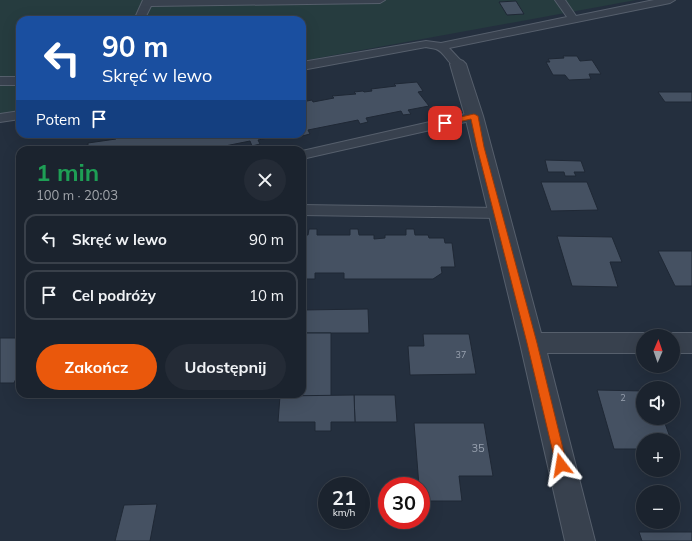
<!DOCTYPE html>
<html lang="pl">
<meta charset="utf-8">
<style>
:root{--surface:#1b232e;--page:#242b36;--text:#f1f3f6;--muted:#a0a4aa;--line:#39404a;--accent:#ea580c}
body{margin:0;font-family:Mulish,sans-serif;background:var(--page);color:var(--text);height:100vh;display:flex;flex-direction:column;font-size:15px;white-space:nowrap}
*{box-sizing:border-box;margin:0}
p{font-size:13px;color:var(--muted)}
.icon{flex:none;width:22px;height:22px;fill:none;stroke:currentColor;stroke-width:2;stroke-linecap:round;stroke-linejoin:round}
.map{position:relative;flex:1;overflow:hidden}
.panel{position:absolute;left:16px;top:146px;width:290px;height:252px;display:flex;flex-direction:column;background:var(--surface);border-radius:12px;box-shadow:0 4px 16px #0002,0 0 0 1px var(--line)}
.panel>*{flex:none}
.top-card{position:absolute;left:16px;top:16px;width:290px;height:122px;border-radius:12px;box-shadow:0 4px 16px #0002,0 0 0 1px var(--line);background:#1a4fa0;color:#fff;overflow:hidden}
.needle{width:26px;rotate:2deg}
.fabs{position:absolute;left:636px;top:329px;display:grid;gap:8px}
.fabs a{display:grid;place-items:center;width:44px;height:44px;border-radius:50%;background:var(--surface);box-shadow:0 4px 16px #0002,0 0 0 1px var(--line);font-size:20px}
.speed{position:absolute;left:318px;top:477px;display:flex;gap:8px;font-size:20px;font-weight:700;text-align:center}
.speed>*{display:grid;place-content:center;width:52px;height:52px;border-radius:50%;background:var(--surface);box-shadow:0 4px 16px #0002,0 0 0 1px var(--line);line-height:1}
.speed small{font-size:10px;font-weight:400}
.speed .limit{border:6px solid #d22;background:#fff;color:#111}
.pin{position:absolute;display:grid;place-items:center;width:34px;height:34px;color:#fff;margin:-17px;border-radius:8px;box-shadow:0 2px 6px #0006}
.me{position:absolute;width:44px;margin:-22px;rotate:346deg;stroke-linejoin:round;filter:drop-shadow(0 0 3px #0008)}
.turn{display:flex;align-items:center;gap:14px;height:84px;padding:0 20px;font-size:18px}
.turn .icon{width:52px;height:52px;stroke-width:2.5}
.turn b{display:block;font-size:28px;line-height:34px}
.then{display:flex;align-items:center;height:38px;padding:0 20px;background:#0003;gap:8px;font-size:15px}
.round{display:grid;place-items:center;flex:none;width:42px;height:42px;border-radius:21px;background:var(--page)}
.summary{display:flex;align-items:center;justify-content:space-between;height:68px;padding:0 20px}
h1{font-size:24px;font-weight:700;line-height:30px;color:#1e9e55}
.cta{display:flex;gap:8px;margin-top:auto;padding:8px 20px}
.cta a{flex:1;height:46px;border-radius:24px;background:var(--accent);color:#fff;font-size:16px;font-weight:700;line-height:46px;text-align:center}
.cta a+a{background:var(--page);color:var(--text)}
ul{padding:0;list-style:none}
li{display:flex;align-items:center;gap:12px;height:50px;margin:0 8px 6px;padding:0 12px;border:2px solid var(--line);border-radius:12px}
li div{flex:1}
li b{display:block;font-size:15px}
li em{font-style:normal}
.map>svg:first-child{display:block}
.green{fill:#263c3f}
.building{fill:#455162;stroke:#1f2835}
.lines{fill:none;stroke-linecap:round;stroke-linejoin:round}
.service-casing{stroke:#565f6c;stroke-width:2}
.minor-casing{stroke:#565f6c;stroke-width:2}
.service{fill:#38414e;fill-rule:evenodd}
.minor{fill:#38414e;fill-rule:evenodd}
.route{fill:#ea580c;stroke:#983908}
.labels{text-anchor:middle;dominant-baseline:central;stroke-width:4;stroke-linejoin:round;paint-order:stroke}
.number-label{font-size:9px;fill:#98a1af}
.near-number-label{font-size:11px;fill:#98a1af}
</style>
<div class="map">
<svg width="692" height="541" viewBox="0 0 692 541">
<rect width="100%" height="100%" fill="#242f3e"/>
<path class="green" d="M 0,0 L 636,0 L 302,61 L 302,20 L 20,20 L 20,113 L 0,117 Z"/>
<g class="building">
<path d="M 516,1 L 524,14 L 507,15 L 499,2 Z"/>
<path d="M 563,56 L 577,56 L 580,61 L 592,60 L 601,74 L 589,74 L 591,79 L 569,80 L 565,75 L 553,75 L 546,62 L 550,62 L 548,59 L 564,58 Z"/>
<path d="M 417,82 L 423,91 L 418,92 L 429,106 L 408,110 L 411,114 L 403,115 L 401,111 L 366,118 L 368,122 L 360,124 L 358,120 L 308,130 L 310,134 L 302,136 L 301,134 L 302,102 L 312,100 L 313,102 L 334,98 L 332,96 L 356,94 L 354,92 L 363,91 L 364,92 L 372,91 L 371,89 L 396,86 L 394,84 Z"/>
<path d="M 658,92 L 692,92 L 692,102 L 665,102 Z"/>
<path d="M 133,134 L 139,135 L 287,134 L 258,140 L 260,144 L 252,146 L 250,141 L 215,148 L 216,150 L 74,150 L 74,148 L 88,145 L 88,143 L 116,139 L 116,137 Z"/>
<path d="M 545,160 L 581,161 L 585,172 L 574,172 L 576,176 L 565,176 L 564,172 L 548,172 Z"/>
<path d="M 541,182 L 587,182 L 598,210 L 551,211 Z"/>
<path d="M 309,229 L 317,229 L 317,235 L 350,235 L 350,229 L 358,229 L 359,235 L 374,235 L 374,239 L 385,238 L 385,235 L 406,235 L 406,229 L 414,229 L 415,235 L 428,235 L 429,238 L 444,238 L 445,243 L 452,243 L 455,267 L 441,267 L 442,273 L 433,279 L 344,279 L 344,273 L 315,273 L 315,279 L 302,279 L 302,235 L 308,235 Z"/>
<path d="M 557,236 L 612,237 L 622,262 L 610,262 L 618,287 L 572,286 Z"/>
<path d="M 658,251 L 692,251 L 692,286 L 675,286 Z"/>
<path d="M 368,309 L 369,333 L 302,333 L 302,310 Z"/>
<path d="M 302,333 L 331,333 L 331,396 L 269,396 L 269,394 L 302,394 Z"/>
<path d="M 423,334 L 469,334 L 476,374 L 410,375 L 408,346 L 424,346 Z"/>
<path d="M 0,338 L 20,338 L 20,370 L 14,383 L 0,383 Z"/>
<path d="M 597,390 L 643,391 L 643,418 L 663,418 L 671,440 L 643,440 L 643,449 L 614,449 Z"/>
<path d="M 354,395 L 395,395 L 397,422 L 355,422 Z"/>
<path d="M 354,395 L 355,422 L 331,422 L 331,431 L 315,431 L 315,422 L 278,422 L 280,396 Z"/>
<path d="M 414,423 L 484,423 L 493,476 L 459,476 L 462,501 L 421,501 L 421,486 L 419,486 Z"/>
<path d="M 157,504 L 150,541 L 115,541 L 124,505 Z"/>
<path d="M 639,532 L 692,532 L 692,541 L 642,541 Z"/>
</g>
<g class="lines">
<defs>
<g id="service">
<path d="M 143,0 L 385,0 L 380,3 L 151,6 L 144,20 L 134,20 Z"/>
<path d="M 555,0 L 565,0 L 576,16 L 654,0 L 675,0 L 670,3 L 449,48 L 464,64 L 462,67 C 449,70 447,53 436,49 C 433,48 429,48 426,47 L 302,70 L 302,62 L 426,41 L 441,43 L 567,17 Z"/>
<rect x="0" y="77" width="20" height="8"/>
<path d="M 20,111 L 20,119 L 0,122 L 0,114 Z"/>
<path d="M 474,112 L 479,113 L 481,116 L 479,119 L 302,159 L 302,151 Z"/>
<path d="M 302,205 L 499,208 L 505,209 L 507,213 L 505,217 L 499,218 L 302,215 Z"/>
</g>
<g id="minor">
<path d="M 458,59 L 463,61 L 466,64 L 483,116 L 541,333 L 643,333 L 652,336 L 643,336 L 643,353 L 547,353 L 595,541 L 565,541 L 520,343 L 465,116 L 450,64 L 453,61 Z"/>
<path d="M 673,333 L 692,333 L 692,353 L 673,353 L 673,336 L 664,336 Z"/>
</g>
</defs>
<use href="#service" class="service-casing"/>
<use href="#minor" class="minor-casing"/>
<use href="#service" class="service"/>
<use href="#minor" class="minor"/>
</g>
<path class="route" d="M 474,114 L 478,116 L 484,147 L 537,343 L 567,465 L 566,469 L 561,470 L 557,469 L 556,465 L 527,343 L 477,147 L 471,119 L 445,125 L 442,123 L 443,121 Z"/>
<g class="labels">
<g class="number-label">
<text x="461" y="354">37</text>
<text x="623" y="397">2</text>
</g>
<g class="near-number-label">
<text x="478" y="448">35</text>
</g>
</g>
</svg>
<div class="fabs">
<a><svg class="needle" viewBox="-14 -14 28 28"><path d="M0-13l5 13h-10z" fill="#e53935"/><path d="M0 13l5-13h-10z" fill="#a0a4aa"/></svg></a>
<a><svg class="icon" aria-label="sound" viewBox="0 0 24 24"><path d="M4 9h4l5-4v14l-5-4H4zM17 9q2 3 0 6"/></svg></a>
<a>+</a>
<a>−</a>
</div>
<div class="speed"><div>21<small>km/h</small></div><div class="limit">30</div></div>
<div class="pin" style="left:445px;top:123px;background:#d93025"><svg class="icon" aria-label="arrive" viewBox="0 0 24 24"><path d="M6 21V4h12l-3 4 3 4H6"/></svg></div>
<svg class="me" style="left:561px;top:465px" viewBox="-20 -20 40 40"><path d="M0-17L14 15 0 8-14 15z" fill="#ea580c" stroke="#fff" stroke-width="4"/></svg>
<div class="top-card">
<div class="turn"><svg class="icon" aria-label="left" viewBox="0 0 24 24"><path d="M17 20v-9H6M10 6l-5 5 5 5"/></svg><div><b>90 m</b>Skręć w lewo</div></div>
<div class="then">Potem<svg class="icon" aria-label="arrive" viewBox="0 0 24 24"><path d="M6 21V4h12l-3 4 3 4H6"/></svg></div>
</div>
<section class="panel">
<div class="summary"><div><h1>1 min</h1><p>100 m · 20:03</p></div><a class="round"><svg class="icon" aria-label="close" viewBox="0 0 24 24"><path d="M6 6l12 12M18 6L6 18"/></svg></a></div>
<ul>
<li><svg class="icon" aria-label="left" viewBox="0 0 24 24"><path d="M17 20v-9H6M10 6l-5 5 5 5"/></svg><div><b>Skręć w lewo</b></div><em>90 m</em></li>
<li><svg class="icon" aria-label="arrive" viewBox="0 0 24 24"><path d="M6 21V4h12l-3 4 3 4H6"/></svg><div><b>Cel podróży</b></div><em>10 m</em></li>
</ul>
<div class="cta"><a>Zakończ</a><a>Udostępnij</a></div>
</section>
</div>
